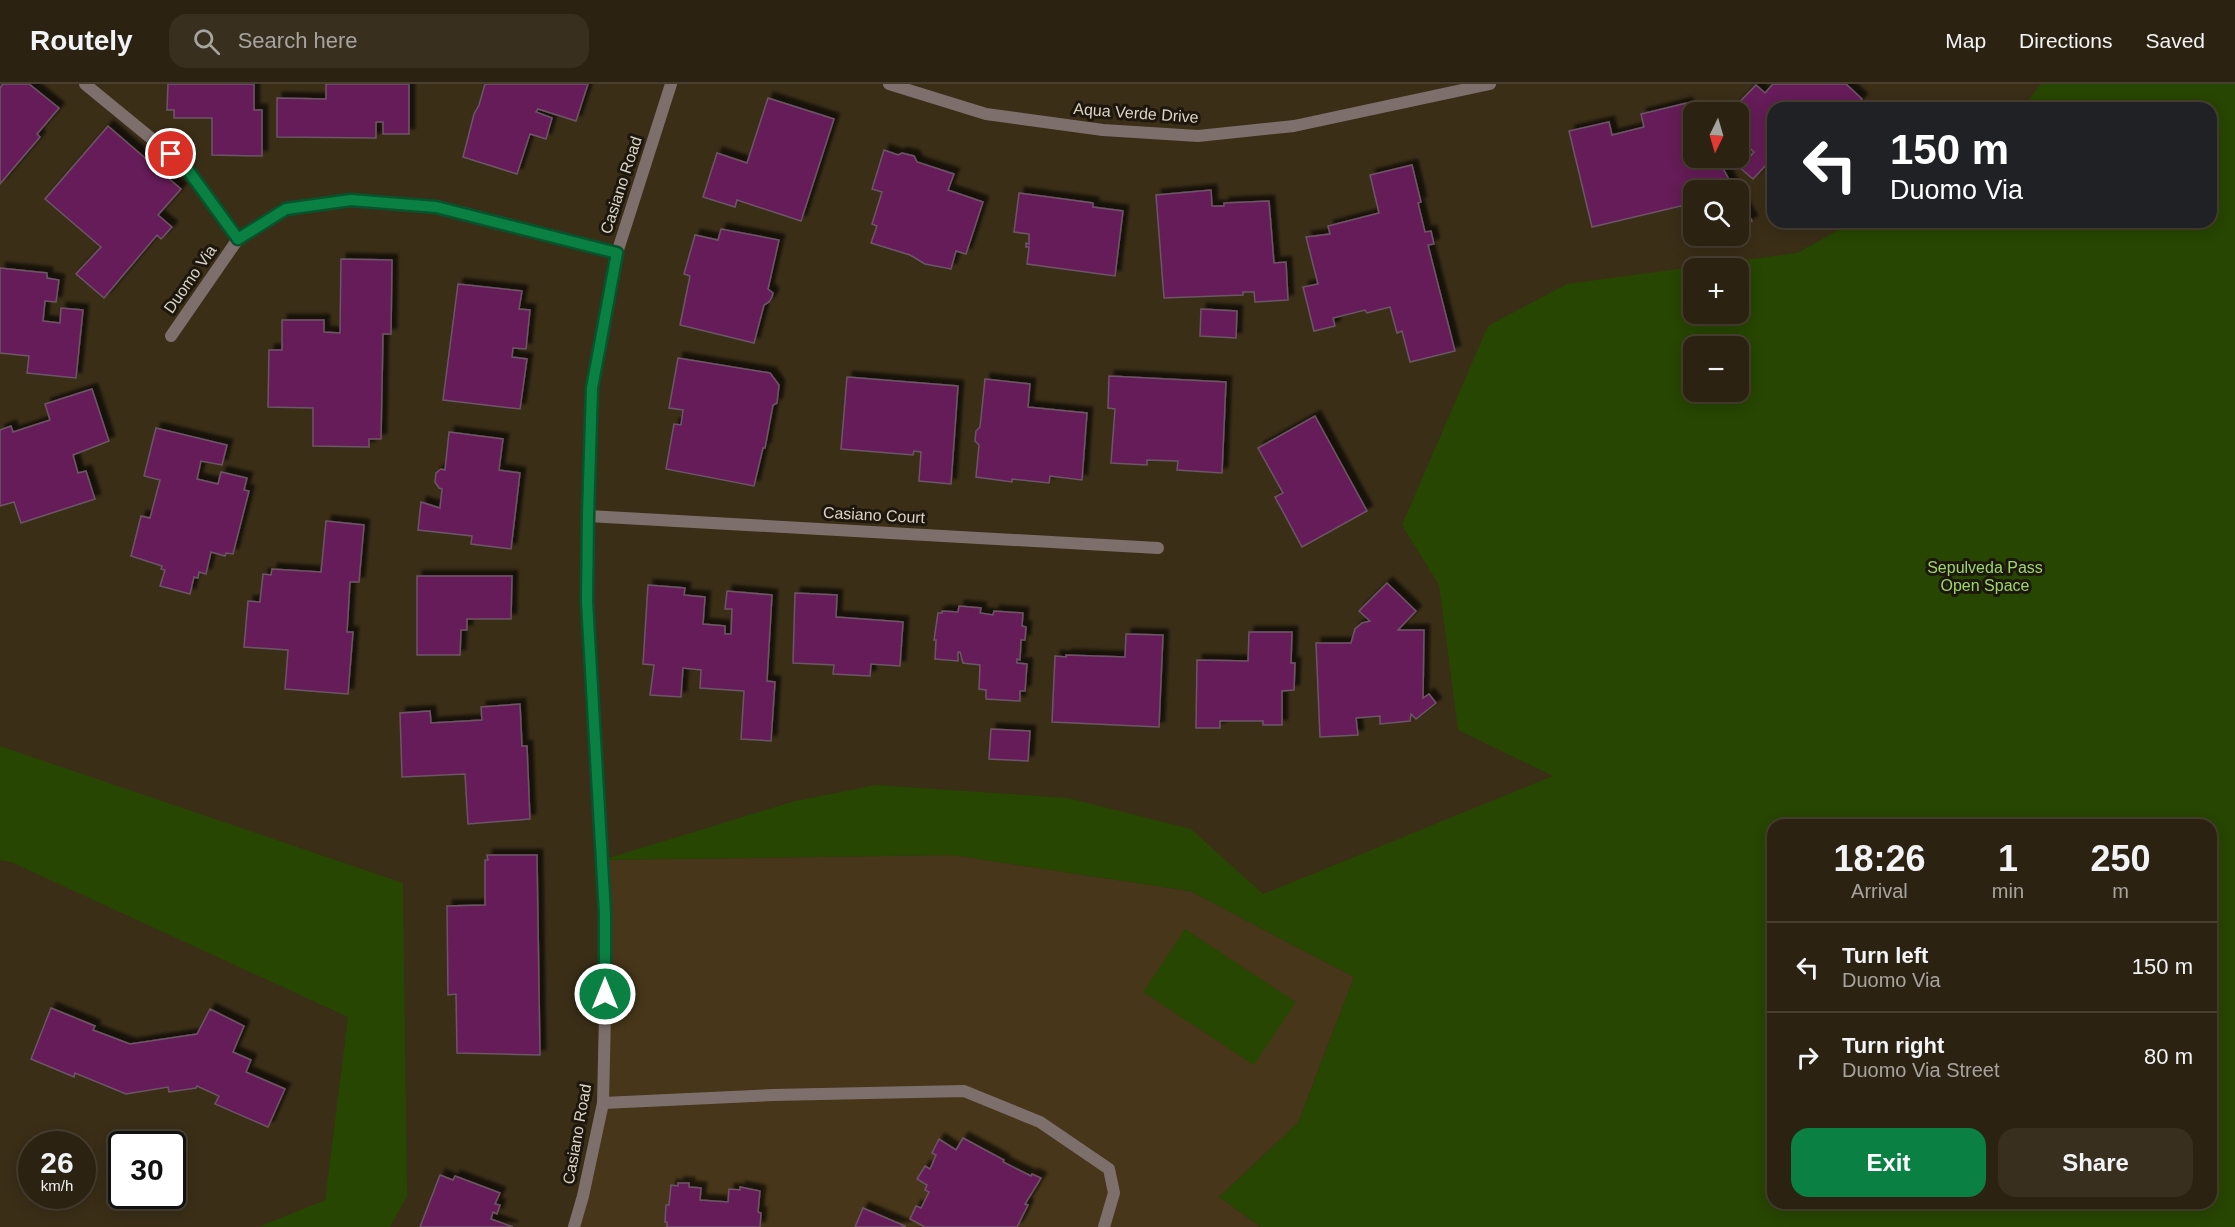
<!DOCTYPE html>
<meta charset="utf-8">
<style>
:root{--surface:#2c2211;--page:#382f1f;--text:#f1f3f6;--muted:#a6a49f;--line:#483f31;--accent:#0b8043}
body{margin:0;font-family:Helvetica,sans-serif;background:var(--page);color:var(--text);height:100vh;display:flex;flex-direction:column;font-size:22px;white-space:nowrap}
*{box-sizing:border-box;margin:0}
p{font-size:20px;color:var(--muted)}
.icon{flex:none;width:33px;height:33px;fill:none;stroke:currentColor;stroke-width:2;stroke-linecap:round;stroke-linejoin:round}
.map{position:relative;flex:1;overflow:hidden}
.panel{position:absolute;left:1767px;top:735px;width:450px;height:390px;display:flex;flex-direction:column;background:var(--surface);border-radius:18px;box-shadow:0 3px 15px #0003,0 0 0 2px var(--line)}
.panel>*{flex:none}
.hud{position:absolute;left:1767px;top:18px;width:450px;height:126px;border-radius:18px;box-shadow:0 3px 15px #0003,0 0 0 2px var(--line);background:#202124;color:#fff;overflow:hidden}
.needle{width:39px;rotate:185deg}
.buttons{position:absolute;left:1683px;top:18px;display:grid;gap:12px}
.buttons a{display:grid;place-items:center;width:66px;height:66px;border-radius:12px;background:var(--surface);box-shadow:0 3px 15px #0003,0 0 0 2px var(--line);font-size:30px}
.speed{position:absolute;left:18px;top:1047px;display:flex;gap:12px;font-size:30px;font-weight:700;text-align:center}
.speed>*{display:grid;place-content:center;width:78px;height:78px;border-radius:50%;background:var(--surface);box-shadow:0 3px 15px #0003,0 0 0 2px var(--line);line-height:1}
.speed small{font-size:15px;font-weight:400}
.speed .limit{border:3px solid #111;border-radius:9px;background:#fff;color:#111}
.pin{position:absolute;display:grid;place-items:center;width:51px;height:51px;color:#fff;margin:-26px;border:3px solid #fff;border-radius:50%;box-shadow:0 2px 6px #0007}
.me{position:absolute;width:66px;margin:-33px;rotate:0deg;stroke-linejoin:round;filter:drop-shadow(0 0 4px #0008)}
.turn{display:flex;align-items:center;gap:21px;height:126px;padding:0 24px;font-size:27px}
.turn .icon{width:78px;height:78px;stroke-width:2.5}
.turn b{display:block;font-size:42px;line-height:51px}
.eta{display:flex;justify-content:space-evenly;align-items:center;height:102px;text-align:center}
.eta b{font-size:36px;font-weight:700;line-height:42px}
.action{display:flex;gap:12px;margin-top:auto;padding:12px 24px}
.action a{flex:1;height:69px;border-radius:18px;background:var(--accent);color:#fff;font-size:24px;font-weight:700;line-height:69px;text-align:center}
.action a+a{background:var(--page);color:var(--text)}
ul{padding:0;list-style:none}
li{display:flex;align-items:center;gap:18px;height:90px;padding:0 24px;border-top:2px solid var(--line)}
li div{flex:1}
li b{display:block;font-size:22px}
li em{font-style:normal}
header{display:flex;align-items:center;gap:36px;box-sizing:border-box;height:84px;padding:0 30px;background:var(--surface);border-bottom:2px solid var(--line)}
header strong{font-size:28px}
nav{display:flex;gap:33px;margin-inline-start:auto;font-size:21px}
.search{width:420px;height:54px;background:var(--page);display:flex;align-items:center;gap:15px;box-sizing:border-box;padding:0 21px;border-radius:18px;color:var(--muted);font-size:22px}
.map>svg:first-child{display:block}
.built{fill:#473619}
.green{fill:#274601;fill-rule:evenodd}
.building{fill:#651d58;stroke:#6c5566;stroke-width:1.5;filter:url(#shadow)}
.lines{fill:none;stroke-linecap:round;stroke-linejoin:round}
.service{stroke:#7d6f6c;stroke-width:12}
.minor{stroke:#7d6f6c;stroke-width:12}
.route-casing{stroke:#07532c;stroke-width:15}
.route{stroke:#0b8043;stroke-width:10}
.labels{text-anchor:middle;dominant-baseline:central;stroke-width:6;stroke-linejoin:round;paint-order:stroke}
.street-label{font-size:16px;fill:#dcd4c6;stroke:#1d170d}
.park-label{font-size:16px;fill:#9cd869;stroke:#1d170d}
</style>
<header>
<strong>Routely</strong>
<div class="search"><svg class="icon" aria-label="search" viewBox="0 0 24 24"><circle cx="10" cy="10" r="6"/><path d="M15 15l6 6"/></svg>Search here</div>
<nav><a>Map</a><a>Directions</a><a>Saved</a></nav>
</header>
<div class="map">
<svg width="2235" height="1143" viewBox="0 0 2235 1143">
<defs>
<filter id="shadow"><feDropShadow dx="5.5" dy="-5.5" stdDeviation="1.5" flood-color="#0009"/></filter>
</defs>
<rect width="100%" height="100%" fill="#3a2e17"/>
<path class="built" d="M 952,771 L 1190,807 L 1354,893 L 1298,1039 L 1219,1113 L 1261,1143 L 574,1143 L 603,1019 L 602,776 Z"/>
<g class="green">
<path d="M 2041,0 L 2235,0 L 2235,1143 L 1261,1143 L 1219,1113 L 1298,1039 L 1354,893 L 1190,807 L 952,771 L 602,776 L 795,717 L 876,701 L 1068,714 L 1191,745 L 1263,810 L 1553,692 L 1458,646 L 1439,501 L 1402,441 L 1488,242 L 1567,200 L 1797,169 L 1853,138 L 2211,138 L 2211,24 L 2023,24 ZM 1694,184 L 1738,184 L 1738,230 L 1694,230 ZM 1694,262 L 1738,262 L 1738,308 L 1694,308 ZM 1773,741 L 2211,741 L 2211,1119 L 1773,1119 Z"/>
<path d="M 0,662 L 403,799 L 407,1112 L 390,1143 L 259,1143 L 325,1116 L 348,933 L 11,778 L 0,776 Z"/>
<path d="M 1185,845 L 1296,918 L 1254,981 L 1143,908 Z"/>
</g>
<g class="building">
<path d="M 3,0 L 29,0 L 59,24 L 37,50 L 40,53 L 0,100 L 0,4 Z"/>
<path d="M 168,0 L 254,0 L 254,26 L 262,26 L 262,72 L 212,71 L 212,34 L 174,34 L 174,26 L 167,26 Z"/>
<path d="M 326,0 L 409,0 L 409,50 L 383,50 L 383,38 L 376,38 L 376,54 L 277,53 L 277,14 L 326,15 Z"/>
<path d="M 485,0 L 588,0 L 576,37 L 538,25 L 536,28 L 552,34 L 546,55 L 530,50 L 517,90 L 463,73 L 474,30 L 479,21 Z"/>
<path d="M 1773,0 L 1846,0 L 1862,15 L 1854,24 L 1773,24 L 1773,85 L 1767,80 L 1753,95 L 1740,84 L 1754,68 L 1738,54 L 1738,28 L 1730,28 L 1756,1 L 1765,9 Z"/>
<path d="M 768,14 L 834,35 L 801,137 L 737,116 L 735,123 L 703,113 L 717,69 L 747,79 Z"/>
<path d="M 1687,19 L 1694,49 L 1694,74 L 1717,74 L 1735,106 L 1694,106 L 1694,129 L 1689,120 L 1592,143 L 1569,47 L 1609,38 L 1612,51 L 1644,43 L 1641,30 Z"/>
<path d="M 108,42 L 181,105 L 158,131 L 172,143 L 161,155 L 157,151 L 104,214 L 76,190 L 101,163 L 45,115 Z"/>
<path d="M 884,66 L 898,71 L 902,69 L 914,72 L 917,78 L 954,90 L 948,106 L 983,118 L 966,170 L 956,167 L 951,185 L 925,180 L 910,171 L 871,159 L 877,142 L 872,140 L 882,108 L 872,105 Z"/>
<path d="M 1412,81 L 1421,118 L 1418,119 L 1425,148 L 1431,147 L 1434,160 L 1428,161 L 1455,267 L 1410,278 L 1402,247 L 1397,249 L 1390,223 L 1367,229 L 1365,226 L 1333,234 L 1335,242 L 1314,247 L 1303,203 L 1318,200 L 1306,153 L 1330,150 L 1328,142 L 1379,129 L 1370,91 Z"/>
<path d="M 1211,106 L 1212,122 L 1224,122 L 1224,119 L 1269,117 L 1274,179 L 1286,178 L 1288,216 L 1255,218 L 1254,208 L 1243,208 L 1243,211 L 1164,214 L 1156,111 Z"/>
<path d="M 1019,109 L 1093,119 L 1093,123 L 1123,127 L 1115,192 L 1027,180 L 1029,163 L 1026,163 L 1026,159 L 1029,160 L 1029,150 L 1014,148 Z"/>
<path d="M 1738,113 L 1752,137 L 1738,144 Z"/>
<path d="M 721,145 L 779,156 L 768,205 L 773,209 L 772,213 L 769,218 L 764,221 L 754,259 L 680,241 L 690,192 L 684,190 L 695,151 L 718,156 Z"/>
<path d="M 341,175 L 392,176 L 391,250 L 383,250 L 381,355 L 369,355 L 369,363 L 313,362 L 313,324 L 268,323 L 269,266 L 282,266 L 282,236 L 324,236 L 324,248 L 340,249 Z"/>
<path d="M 0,184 L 47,189 L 47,194 L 59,196 L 56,218 L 45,217 L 43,237 L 60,239 L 61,224 L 83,226 L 76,294 L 27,289 L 29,272 L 0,269 Z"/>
<path d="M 458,200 L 522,207 L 519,225 L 530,226 L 526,265 L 513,264 L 512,273 L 527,275 L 520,325 L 443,316 Z"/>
<path d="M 1201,225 L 1237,227 L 1236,254 L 1200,252 Z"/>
<path d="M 678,274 L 770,289 L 779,301 L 777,319 L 773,321 L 765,364 L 763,364 L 754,402 L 666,385 L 674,340 L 681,341 L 683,326 L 669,324 Z"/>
<path d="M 1109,292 L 1226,298 L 1222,389 L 1177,386 L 1178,377 L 1147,376 L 1147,381 L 1111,379 L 1115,325 L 1108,324 Z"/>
<path d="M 847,293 L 958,302 L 951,400 L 919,397 L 921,368 L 914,367 L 913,371 L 841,365 Z"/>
<path d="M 985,295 L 1030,300 L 1028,323 L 1087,329 L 1082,396 L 1050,392 L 1049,399 L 1012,395 L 1012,398 L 976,393 L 979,361 L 975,357 L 976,347 L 980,343 Z"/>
<path d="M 92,305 L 109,357 L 73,371 L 78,389 L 86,387 L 95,415 L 21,439 L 14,418 L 0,422 L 0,346 L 11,342 L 13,348 L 50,336 L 45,320 Z"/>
<path d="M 1315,332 L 1367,427 L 1302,463 L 1275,413 L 1283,409 L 1258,364 Z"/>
<path d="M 156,344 L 227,361 L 222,381 L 201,377 L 197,395 L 218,400 L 221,388 L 247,394 L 244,406 L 249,407 L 233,470 L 226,469 L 225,472 L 211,468 L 206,490 L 199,488 L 198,494 L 194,493 L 190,510 L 160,502 L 165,486 L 161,485 L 162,482 L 131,472 L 141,432 L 150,434 L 160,396 L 144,392 Z"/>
<path d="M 449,348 L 503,355 L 499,386 L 520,389 L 511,465 L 471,460 L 472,452 L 418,446 L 421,418 L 440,424 L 442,405 L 439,404 L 435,398 L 436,389 L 441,385 L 445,386 Z"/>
<path d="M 326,437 L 364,441 L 359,498 L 350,498 L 347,548 L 353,548 L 348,610 L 285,605 L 288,566 L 244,563 L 248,517 L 260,518 L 263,490 L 271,491 L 272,485 L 321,488 Z"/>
<path d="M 417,492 L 512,492 L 511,535 L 467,535 L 467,546 L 461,546 L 460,571 L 417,571 Z"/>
<path d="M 1387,499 L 1416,527 L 1398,546 L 1424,546 L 1423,614 L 1429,610 L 1436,619 L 1416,635 L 1411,630 L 1410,637 L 1380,640 L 1380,632 L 1356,634 L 1358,651 L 1320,653 L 1316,559 L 1351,559 L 1355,545 L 1362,539 L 1370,537 L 1359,527 Z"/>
<path d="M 648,501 L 685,504 L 684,511 L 705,513 L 703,540 L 725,542 L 725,550 L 731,550 L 732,525 L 725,525 L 727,507 L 772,511 L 767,597 L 775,598 L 771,657 L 741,655 L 744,607 L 700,604 L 701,586 L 683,584 L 681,613 L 650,611 L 654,581 L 643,580 Z"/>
<path d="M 795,509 L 837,511 L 836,533 L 903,538 L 900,582 L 871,580 L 870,592 L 833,590 L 834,581 L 793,579 Z"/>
<path d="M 959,522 L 981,524 L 980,529 L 993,531 L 994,527 L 1023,529 L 1022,542 L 1026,543 L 1025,556 L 1021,556 L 1020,576 L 1017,575 L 1017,579 L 1027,580 L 1025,607 L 1020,607 L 1020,617 L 986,615 L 986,606 L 979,605 L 980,581 L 963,579 L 960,568 L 958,568 L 958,577 L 935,575 L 936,556 L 934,556 L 938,529 L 942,529 L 942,527 L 958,528 Z"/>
<path d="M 1249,548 L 1292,548 L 1291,579 L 1295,579 L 1294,606 L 1282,607 L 1282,641 L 1263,641 L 1263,637 L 1220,637 L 1220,644 L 1196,644 L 1197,576 L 1248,577 Z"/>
<path d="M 1126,550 L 1163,551 L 1159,643 L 1052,638 L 1055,572 L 1066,573 L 1066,571 L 1125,573 Z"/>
<path d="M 520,620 L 522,662 L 527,662 L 530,735 L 468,740 L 465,690 L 402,693 L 400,629 L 430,627 L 431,639 L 482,636 L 481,623 Z"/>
<path d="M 991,645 L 1030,647 L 1028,677 L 989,675 Z"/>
<path d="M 487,771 L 537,771 L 540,971 L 457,969 L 456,910 L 448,911 L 447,822 L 485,821 L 485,776 L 488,776 Z"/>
<path d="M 51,924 L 95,942 L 93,946 L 130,960 L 197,950 L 210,925 L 244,942 L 233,968 L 251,976 L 246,988 L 285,1005 L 268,1043 L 215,1020 L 219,1012 L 197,1002 L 196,1004 L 169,1008 L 168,1003 L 126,1010 L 75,989 L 74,993 L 31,975 Z"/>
<path d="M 963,1054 L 1004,1076 L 1003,1078 L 1031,1092 L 1032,1090 L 1041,1094 L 1025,1120 L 1028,1121 L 1017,1143 L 925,1143 L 910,1135 L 916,1122 L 921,1124 L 929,1108 L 925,1106 L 927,1101 L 917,1095 L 925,1082 L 930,1085 L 936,1071 L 932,1069 L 939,1055 L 956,1066 Z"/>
<path d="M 440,1091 L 453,1096 L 455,1092 L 500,1109 L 495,1120 L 500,1121 L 497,1130 L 493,1128 L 491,1135 L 513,1143 L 420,1143 Z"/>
<path d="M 678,1099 L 689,1099 L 689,1103 L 701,1104 L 700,1116 L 728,1118 L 729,1105 L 740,1106 L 740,1103 L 760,1107 L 758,1128 L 761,1129 L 760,1143 L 667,1143 L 667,1138 L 665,1138 L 666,1121 L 669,1121 L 671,1101 L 678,1102 Z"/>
<path d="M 863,1124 L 905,1142 L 905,1143 L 855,1143 Z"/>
</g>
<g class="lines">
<path class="service" d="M 603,1019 L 773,1011 L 964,1007 L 1040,1038 L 1109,1085 L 1114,1109 L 1104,1143"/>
<g class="minor">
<path d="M 85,0 L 185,82 L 238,155"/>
<path d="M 889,0 L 986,30 L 1103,46 L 1198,52 L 1294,42 L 1490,0"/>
<path d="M 171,252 L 238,155 L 286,125 L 351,116 L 436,123 L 617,169"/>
<path d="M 588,432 L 1158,464"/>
<path d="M 574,1143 L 583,1112 L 603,1019 L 605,930 L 605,830 L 587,517 L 592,304 L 617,169 L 671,0"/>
</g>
</g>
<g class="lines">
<defs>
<path id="route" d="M 171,70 L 185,82 L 238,155 L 286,125 L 351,116 L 436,123 L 617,169 L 592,304 L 588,432 L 587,517 L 605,830 L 605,910"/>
</defs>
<use href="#route" class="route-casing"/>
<use href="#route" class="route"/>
</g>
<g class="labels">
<g class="street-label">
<text transform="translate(1136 29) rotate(4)">Aqua Verde Drive</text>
<text transform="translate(621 101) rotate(-72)">Casiano Road</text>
<text transform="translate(190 195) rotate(-55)">Duomo Via</text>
<text transform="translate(874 431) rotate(3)">Casiano Court</text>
<text transform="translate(577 1050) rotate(-80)">Casiano Road</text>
</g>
<g class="park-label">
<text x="1985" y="483">Sepulveda Pass<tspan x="1985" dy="18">Open Space</tspan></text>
</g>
</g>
</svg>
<div class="buttons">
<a><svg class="needle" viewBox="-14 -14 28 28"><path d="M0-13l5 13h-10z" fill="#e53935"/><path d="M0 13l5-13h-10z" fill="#a6a49f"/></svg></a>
<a><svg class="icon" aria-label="search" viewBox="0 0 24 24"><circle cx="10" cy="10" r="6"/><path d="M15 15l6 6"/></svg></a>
<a>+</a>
<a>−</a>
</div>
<div class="speed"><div>26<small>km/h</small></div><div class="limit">30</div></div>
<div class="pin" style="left:171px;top:70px;background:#d93025"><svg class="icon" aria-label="arrive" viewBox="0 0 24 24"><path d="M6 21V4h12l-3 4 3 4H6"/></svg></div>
<svg class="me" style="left:605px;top:910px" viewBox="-20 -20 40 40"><circle r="17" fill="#0b8043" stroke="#fff" stroke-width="3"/><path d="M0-11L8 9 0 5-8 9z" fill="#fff"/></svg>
<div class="hud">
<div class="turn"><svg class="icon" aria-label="left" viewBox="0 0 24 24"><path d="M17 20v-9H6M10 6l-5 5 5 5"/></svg><div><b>150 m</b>Duomo Via</div></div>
</div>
<section class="panel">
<div class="eta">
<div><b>18:26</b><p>Arrival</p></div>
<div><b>1</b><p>min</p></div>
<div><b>250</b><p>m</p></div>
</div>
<ul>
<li><svg class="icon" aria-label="left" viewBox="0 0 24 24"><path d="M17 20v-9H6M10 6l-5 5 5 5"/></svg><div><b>Turn left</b><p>Duomo Via</p></div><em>150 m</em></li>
<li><svg class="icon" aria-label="right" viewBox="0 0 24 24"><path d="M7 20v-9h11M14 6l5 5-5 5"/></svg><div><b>Turn right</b><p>Duomo Via Street</p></div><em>80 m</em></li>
</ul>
<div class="action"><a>Exit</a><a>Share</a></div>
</section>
</div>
